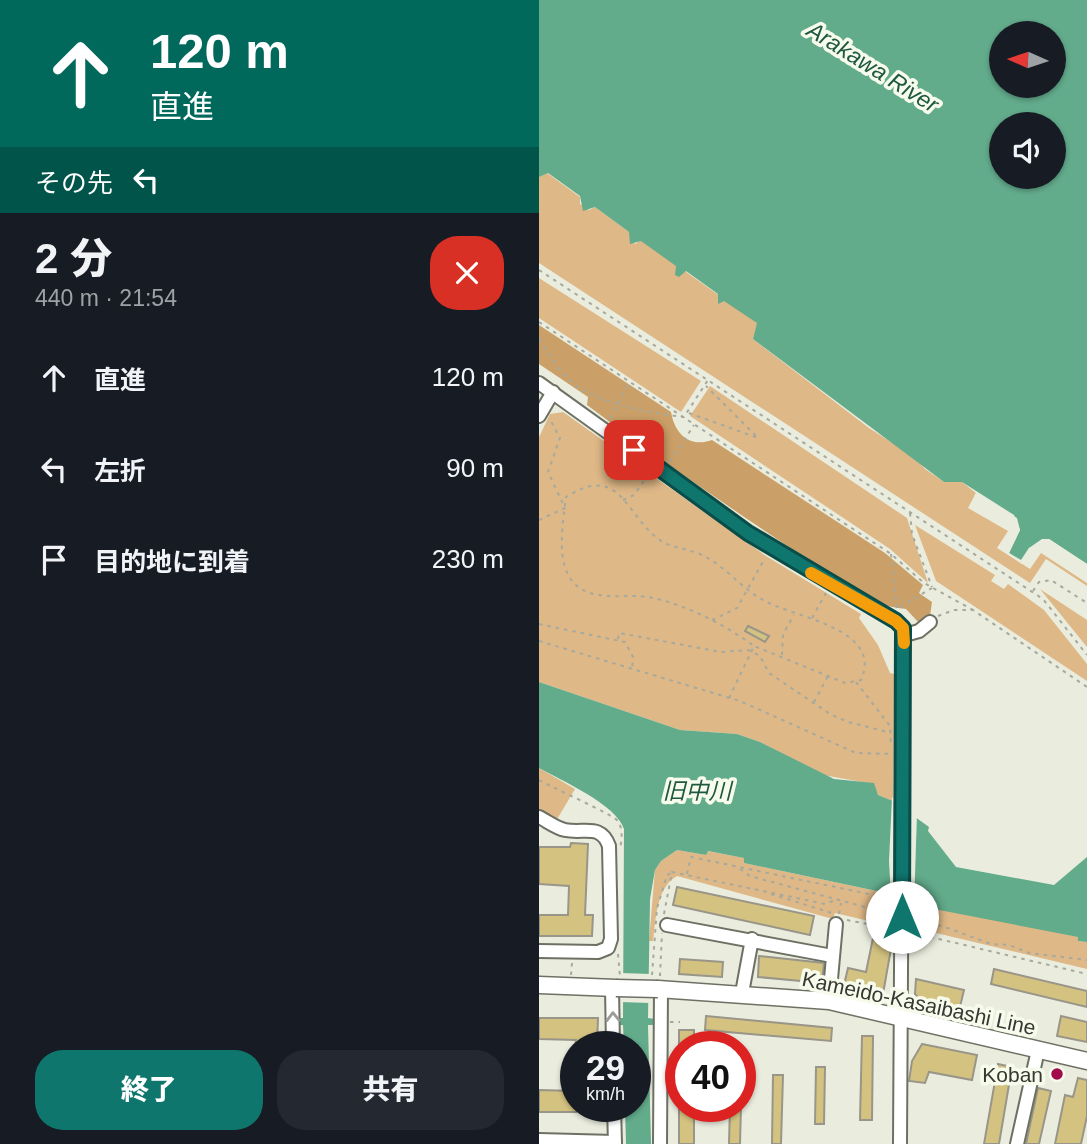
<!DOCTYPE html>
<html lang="ja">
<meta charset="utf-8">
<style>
:root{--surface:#171b24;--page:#242831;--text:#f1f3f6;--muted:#9ea1a6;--accent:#0f766e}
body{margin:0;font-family:Arial,"Noto Sans JP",sans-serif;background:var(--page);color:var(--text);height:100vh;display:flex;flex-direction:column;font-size:26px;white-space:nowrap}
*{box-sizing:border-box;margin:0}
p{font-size:23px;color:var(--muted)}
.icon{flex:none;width:38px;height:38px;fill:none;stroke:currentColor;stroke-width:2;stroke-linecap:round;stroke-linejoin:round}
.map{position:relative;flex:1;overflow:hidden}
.panel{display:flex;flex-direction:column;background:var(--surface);width:539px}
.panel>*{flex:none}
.hud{background:#00695c;color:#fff;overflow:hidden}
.needle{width:46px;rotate:273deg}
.fabs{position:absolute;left:450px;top:21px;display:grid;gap:14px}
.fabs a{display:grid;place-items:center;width:77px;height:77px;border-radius:50%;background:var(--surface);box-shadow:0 2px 5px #0004;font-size:35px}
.speed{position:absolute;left:21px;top:1031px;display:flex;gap:14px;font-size:35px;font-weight:700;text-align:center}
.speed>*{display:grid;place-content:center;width:91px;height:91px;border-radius:50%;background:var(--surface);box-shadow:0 2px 5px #0004;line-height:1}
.speed small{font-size:18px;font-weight:400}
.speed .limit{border:10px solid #d22;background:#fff;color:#111}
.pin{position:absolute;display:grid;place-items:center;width:60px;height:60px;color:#fff;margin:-30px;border-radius:14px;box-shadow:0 4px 10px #0006}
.me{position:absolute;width:77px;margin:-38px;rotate:0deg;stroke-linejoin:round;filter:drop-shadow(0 0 5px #0008)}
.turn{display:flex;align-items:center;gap:24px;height:147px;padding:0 35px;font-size:32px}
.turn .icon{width:91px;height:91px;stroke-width:2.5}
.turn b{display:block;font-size:49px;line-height:60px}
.then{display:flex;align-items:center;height:66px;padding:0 35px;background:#0003;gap:14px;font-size:26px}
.round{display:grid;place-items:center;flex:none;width:74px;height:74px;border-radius:28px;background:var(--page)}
.headline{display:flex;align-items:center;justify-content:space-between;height:119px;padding:0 35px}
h1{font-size:42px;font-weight:800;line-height:52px}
.primary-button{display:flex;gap:14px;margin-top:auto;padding:14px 35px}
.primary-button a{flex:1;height:80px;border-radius:28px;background:var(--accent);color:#fff;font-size:28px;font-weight:800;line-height:80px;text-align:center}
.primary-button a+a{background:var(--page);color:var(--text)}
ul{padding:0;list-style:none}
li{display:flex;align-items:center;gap:21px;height:91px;padding:0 35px}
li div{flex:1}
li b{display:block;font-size:26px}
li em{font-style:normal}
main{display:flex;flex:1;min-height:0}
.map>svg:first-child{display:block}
.green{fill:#dfb887}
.forest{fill:#cba068}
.water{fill:#62ab8b;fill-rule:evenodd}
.pier{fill:#eaedde}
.building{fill:#d4c380;stroke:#999588;stroke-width:2}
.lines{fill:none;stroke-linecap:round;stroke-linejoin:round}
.minor-casing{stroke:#6d7164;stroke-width:16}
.major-casing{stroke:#6d7164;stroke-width:19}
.path{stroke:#a6a99d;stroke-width:2;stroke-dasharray:3.5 5;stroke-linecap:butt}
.minor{stroke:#fff;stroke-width:12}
.major{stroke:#fff;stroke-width:16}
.major-bridge-casing{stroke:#6d7164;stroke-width:19;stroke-linecap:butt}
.major-bridge{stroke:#fff;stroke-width:16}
.oneway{stroke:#9b9c98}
.route-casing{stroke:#0a4d48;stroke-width:18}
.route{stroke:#0f766e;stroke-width:12}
.slow{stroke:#f59e0b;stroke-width:12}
.poi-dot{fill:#a1094a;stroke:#f7fbec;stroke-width:2.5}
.labels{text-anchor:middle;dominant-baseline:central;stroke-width:7;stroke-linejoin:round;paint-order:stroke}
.street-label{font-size:21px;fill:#373832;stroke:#f7fbec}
.poi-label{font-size:21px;fill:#373832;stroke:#f7fbec;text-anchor:end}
.water-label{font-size:23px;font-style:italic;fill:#1f5841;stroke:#f7fbec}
</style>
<main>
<section class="panel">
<div class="hud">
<div class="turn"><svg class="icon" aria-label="ahead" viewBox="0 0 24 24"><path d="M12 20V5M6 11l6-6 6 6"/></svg><div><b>120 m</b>直進</div></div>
<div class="then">その先<svg class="icon" aria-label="left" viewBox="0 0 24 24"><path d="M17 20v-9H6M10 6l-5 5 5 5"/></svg></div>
</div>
<div class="headline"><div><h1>2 分</h1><p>440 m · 21:54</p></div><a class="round" style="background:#d93025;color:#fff"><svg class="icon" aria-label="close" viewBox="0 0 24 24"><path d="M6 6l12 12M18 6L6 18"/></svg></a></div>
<ul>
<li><svg class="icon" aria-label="ahead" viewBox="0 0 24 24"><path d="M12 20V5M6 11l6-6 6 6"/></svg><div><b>直進</b></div><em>120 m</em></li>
<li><svg class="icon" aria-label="left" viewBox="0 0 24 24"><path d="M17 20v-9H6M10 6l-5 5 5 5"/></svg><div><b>左折</b></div><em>90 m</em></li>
<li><svg class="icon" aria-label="arrive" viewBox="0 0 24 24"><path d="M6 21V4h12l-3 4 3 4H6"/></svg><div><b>目的地に到着</b></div><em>230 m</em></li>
</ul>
<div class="primary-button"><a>終了</a><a>共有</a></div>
</section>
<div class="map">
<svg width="548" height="1144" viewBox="0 0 548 1144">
<rect width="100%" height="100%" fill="#eaedde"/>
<g class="green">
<path d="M 8,173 L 41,197 L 41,204 L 50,210 L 56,207 L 90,232 L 96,244 L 102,240 L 219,323 L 214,339 L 330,428 L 374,456 L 386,469 L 405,482 L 423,482 L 437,493 L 429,508 L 469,531 L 458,548 L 491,569 L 502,553 L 548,583 L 548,586 L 507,559 L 491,583 L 0,263 L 0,177 Z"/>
<path d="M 0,278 L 162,381 L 142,412 L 0,318 Z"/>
<path d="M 171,386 L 368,518 L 389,583 L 351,549 L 151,416 Z"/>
<path d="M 24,412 L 227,556 L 322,614 L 320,618 L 339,645 L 351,673 L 355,674 L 354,801 L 339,795 L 334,784 L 284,775 L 221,742 L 198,734 L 141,730 L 0,682 L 0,437 L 11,414 Z"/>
<path d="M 376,525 L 456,575 L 452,581 L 465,589 L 469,584 L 505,610 L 548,664 L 548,681 L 397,581 Z"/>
<path d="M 501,589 L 548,620 L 548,647 Z"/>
<path d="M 0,768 L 36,789 L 17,821 L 0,811 Z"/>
<path d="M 138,850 L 167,855 L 168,851 L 206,858 L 205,863 L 352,894 L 351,926 L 296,913 L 294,919 L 138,876 C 117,888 117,919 114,941 L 110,941 L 116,870 L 122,861 Z"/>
<path d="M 377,903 L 540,937 L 539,941 L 548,942 L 548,969 L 376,928 Z"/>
</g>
<path class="forest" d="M 0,325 L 132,412 C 136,434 150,448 173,440 L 346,553 L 384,585 L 380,593 L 393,602 L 391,616 L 380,623 L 367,609 C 325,606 284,569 250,547 C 181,501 114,455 48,405 L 49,397 L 0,364 Z"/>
<g class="water">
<path d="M 0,0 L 548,0 L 548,564 L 510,539 L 490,548 L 482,561 L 470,553 L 481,530 L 475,515 L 423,482 L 405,482 L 214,339 L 218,323 L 185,301 L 179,304 L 179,294 L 147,271 L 140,277 L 136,275 L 137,266 L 102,241 L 91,244 L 90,232 L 56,207 L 44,211 L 41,196 L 9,173 L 0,177 ZM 462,33 L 514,33 L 514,86 L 462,86 ZM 462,124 L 514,124 L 514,177 L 462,177 Z"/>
<path d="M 0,682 L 141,730 L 198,734 L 221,742 L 295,779 L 335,783 L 339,795 L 354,801 L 390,827 L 389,831 L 417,867 L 515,885 L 548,857 L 548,942 L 539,941 L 539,937 L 390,908 L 352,894 L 205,863 L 205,858 L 169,851 L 167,855 L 138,850 L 122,861 L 116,870 L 111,899 L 109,1018 L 116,1019 L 117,1025 L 109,1025 L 112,1144 L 87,1144 L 86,1106 L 96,1106 L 96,1046 L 85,1046 L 84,1025 L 78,1025 L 78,1018 L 84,1018 L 85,829 C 77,804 23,781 0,768 Z"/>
</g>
<g class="pier">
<path d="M 437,493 L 478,518 L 481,530 L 470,553 L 482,560 L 490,548 L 503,539 L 510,539 L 548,564 L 548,567 L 509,542 L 492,551 L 483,564 L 467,553 L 475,540 L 475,520 L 435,496 Z"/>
<path d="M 353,797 L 378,814 L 375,906 L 352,898 L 350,861 Z"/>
<path d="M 81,973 L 112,974 L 111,1003 L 81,1002 Z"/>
</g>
<g class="building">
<path d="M 209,626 L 230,636 L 226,642 L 206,631 Z"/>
<path d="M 32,843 L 49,844 L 46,915 L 54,915 L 53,936 L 0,936 L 0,915 L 29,915 L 30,886 L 0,884 L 0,847 L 31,847 Z"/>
<path d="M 138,887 L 275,916 L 271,935 L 134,905 Z"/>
<path d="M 334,938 L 353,943 L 344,994 L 305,985 L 309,968 L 327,972 Z"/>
<path d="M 220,956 L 285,963 L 283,983 L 219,977 Z"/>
<path d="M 141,959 L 184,962 L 183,977 L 140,974 Z"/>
<path d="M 455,969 L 548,991 L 548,1007 L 452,984 Z"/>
<path d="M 377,979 L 425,990 L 419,1015 L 391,1008 L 383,1002 L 376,994 Z"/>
<path d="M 167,1016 L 293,1028 L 292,1041 L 166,1030 Z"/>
<path d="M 522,1016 L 548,1022 L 548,1042 L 518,1036 Z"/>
<path d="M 0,1018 L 59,1018 L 58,1046 L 36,1046 L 37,1040 L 0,1039 Z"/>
<rect x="140" y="1030" width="15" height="16"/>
<path d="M 323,1036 L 334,1036 L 333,1120 L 321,1120 Z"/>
<path d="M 383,1044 L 438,1055 L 433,1080 L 390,1072 L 386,1083 L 370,1081 L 373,1061 Z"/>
<path d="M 459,1064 L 473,1067 L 460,1144 L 445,1144 Z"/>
<path d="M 277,1067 L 286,1067 L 285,1124 L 276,1124 Z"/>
<path d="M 234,1075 L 244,1075 L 242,1144 L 233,1144 Z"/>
<path d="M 539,1078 L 548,1080 L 548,1116 L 542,1144 L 516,1144 L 526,1095 L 534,1097 Z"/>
<path d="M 499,1088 L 512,1091 L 500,1144 L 487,1144 Z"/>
<path d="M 0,1090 L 37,1091 L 37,1112 L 0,1112 Z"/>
<rect x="140" y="1106" width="15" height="38"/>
<path d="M 191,1106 L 202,1106 L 201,1144 L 190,1144 Z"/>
</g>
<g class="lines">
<defs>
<g id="minor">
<path d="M 0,383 L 209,533 L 357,621 L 364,628 L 361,1144"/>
<path d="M 0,416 L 14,392"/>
<path d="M 366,635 L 380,631 L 391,622"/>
<path d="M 0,817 C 8,821 17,828 26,830 C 45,834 62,823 70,846 L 72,939 L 69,948 L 59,952 L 0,951"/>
<path d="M 128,925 L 288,955"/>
<path d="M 73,988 L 74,1046"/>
<path d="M 203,993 L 213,939"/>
<path d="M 290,1001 L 297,924"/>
<path d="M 75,1106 L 76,1144"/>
<path d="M 0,1140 L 76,1142"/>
<path d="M 121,1144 L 122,989"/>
<path d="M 478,1144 L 499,1050"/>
</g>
<g id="major">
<path d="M 0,985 L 77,988"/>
<path d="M 119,989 L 290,1001 L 548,1061"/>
</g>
</defs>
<use href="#minor" class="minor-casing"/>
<use href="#major" class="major-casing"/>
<g class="path">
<path d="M 0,270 L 504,599 L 548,655"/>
<path d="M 0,322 L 352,554 L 385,583 L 434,610"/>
<path d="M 0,339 C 10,354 19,370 33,382 C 55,403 115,414 145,417 L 169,380"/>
<path d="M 150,413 L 219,438 L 167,386"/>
<path d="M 71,418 L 91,382"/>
<path d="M 131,462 L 155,425"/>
<path d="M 84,500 L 95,495 L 109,475"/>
<path d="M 371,513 L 373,534 L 393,587"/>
<path d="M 0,520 L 26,508 L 9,472 L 21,438 L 12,421"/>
<path d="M 352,554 L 358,611"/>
<path d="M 494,591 L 500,582 L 512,580 L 548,603"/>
<path d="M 361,607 L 393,588"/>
<path d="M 399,616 L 415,610 L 434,610 L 548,687"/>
<path d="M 273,618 L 287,593"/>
<path d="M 173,620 L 198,608 L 226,558"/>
<path d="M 0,624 L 86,642 L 94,657 L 93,670"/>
<path d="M 79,639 L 80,633 L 182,652 L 209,650 L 221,656 L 230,673 L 291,714 L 309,722 L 349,732"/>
<path d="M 0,641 L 201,701 L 317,753 L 354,754"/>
<path d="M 243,655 L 244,634 L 255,615"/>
<path d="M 317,682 L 351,726 L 352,745"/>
<path d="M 190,698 L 215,646 L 306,683 L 322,680 C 345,628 255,618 224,600 C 202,588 187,567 165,556 C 152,549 137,549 124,542 C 102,529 89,498 72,489 C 56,481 42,488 27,497 C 23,531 11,588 60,595 C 78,598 97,594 114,598 C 150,606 186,625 215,646"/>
<path d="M 275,702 L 289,676"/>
<path d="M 0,780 C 12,787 75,815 79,821 C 84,829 83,840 81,848"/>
<path d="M 201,869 L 211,876 L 352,914"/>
<path d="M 148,874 L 152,857 L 349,898"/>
<path d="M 232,894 L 293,913"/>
<path d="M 125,914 L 133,872 L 286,904 L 294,901"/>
<path d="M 300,914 L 302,903"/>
<path d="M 308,920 L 348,928"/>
<path d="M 374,921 L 403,926 L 452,944 L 470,945 L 490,953 L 548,960"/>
<path d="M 383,935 L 548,974"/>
<path d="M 79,954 L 81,977"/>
<path d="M 32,975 L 33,963"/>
<path d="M 113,975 L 118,908 L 128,875 L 132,873"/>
<path d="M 121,976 L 123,933"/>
<path d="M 131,1022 L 141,1022"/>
</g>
<use href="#minor" class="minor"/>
<use href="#major" class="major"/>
<defs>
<path id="major-bridge" d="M 77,988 L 119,989"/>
</defs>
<use href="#major-bridge" class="major-bridge-casing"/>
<use href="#major-bridge" class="major-bridge"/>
</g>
<defs><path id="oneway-chevron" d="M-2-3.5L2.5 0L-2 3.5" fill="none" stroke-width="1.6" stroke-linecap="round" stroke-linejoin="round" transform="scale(1.75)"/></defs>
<use class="oneway" href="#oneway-chevron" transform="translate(74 1017) rotate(-91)"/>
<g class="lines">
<defs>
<path id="route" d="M 95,450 L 209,533 L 357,621 L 364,628 L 363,917"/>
</defs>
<use href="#route" class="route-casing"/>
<use href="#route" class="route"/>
<path class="slow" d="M 272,573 L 357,621 L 364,628 L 365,643"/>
</g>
<circle class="poi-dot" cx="518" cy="1074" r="7"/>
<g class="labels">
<g class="street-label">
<text transform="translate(380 1003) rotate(12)">Kameido-Kasaibashi Line</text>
</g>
<g class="poi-label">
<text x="504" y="1074">Koban</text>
</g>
<g class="water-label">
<text transform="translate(334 67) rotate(32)">Arakawa River</text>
<text x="158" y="791">旧中川</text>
</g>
</g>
</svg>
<div class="fabs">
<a><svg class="needle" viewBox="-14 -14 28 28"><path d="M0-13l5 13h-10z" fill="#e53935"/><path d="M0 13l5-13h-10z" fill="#9ea1a6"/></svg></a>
<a><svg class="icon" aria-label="sound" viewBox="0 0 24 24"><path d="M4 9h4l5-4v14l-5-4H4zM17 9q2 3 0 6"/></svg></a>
</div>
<div class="speed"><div>29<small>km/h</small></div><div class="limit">40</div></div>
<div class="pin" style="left:95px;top:450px;background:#d93025"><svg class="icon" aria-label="arrive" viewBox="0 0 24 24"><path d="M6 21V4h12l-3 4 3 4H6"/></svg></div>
<svg class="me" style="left:363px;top:917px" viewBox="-20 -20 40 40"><circle r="19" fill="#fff"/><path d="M0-13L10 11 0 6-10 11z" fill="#0f766e"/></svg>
</div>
</main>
